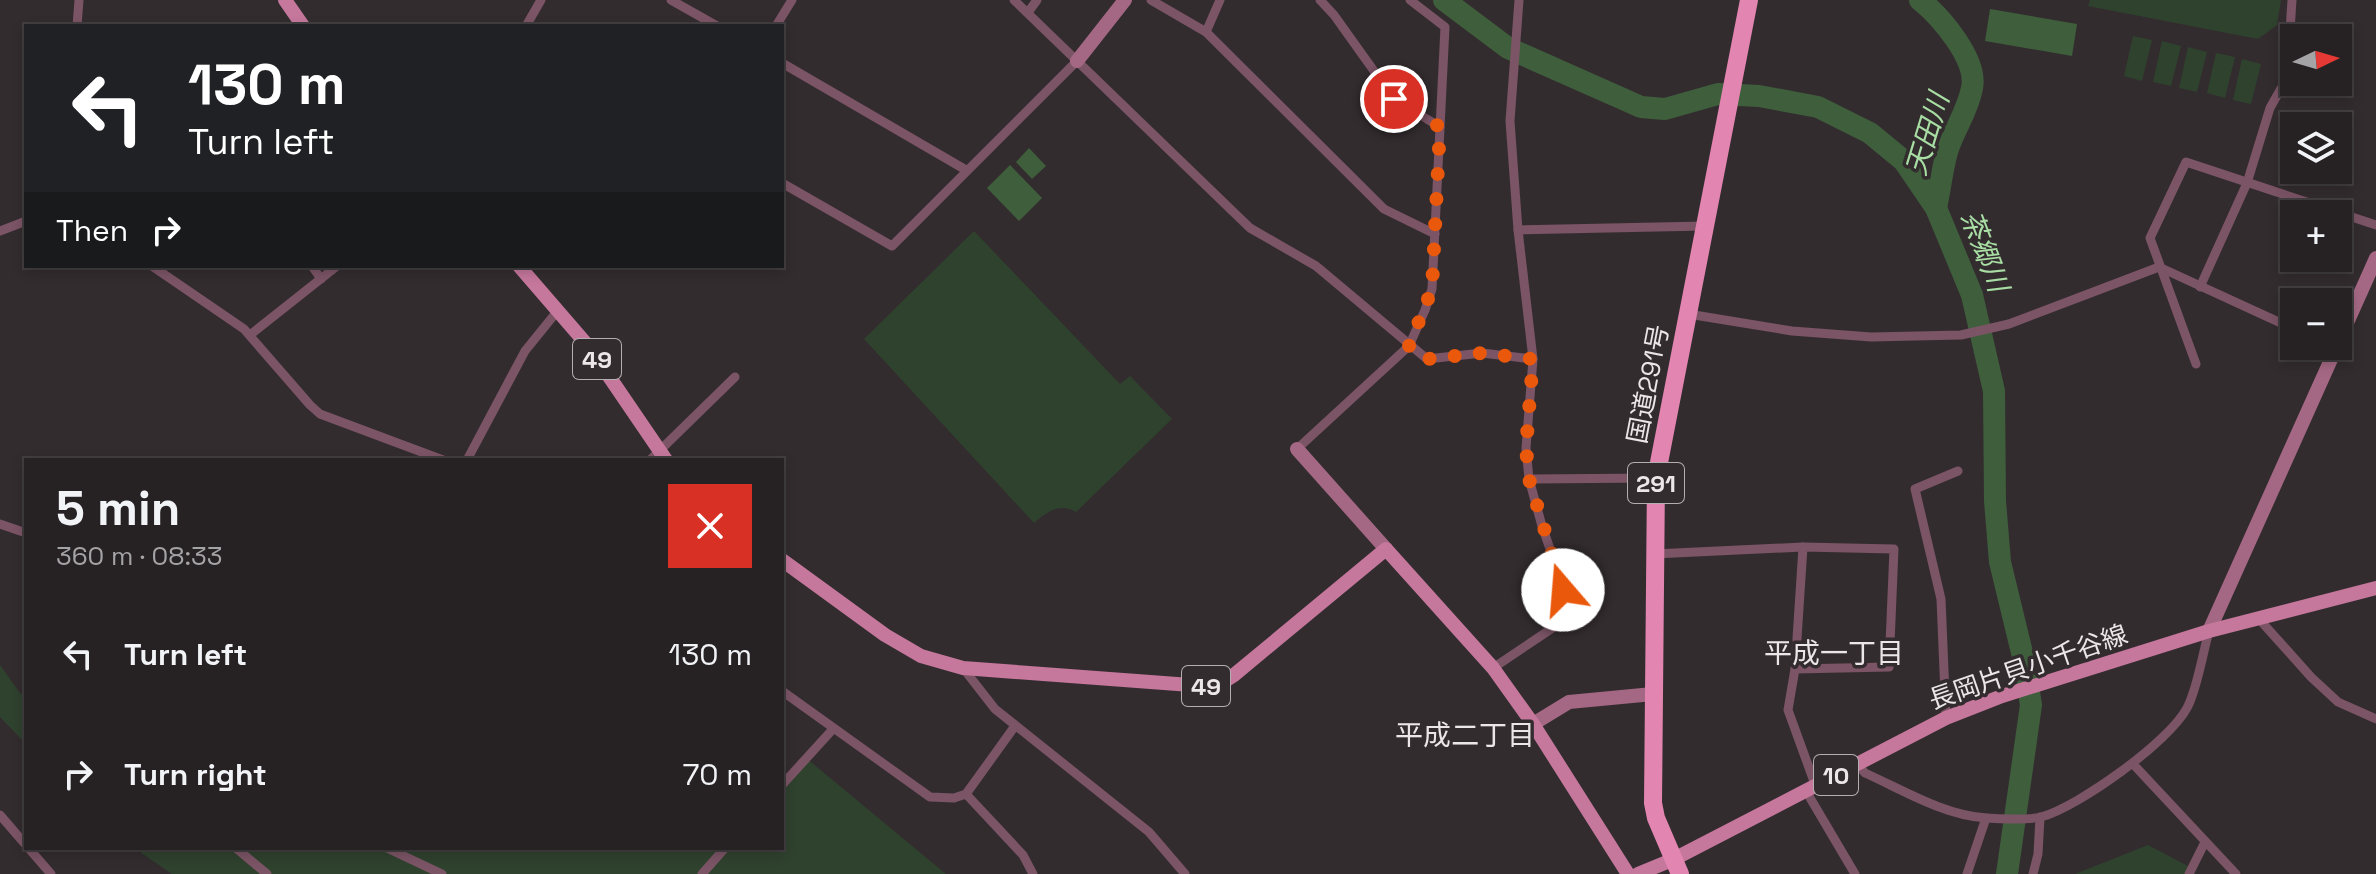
<!DOCTYPE html>
<meta charset="utf-8">
<style>
:root{--surface:#262123;--page:#322e30;--text:#f1f3f6;--muted:#a4a3a6;--line:#423e41}
body{margin:0;font-family:"Space Grotesk","Noto Sans JP",sans-serif;background:var(--page);color:var(--text);height:100vh;display:flex;flex-direction:column;font-size:30px;white-space:nowrap}
*{box-sizing:border-box;margin:0}
p{font-size:26px;color:var(--muted)}
.icon{flex:none;width:44px;height:44px;fill:none;stroke:currentColor;stroke-width:2;stroke-linecap:round;stroke-linejoin:round}
.map{position:relative;flex:1;overflow:hidden}
.drawer{position:absolute;left:24px;top:458px;width:760px;height:392px;display:flex;flex-direction:column;background:var(--surface);border-radius:0px;box-shadow:0 4px 12px #0003,0 0 0 2px var(--line)}
.drawer>*{flex:none}
.guide{position:absolute;left:24px;top:24px;width:760px;height:244px;border-radius:0px;box-shadow:0 4px 12px #0003,0 0 0 2px var(--line);background:#202124;color:#fff;overflow:hidden}
.needle{width:52px;rotate:85deg}
.controls{position:absolute;left:2280px;top:24px;display:grid;gap:16px}
.controls a{display:grid;place-items:center;width:72px;height:72px;border-radius:0px;background:var(--surface);box-shadow:0 4px 12px #0003,0 0 0 2px var(--line);font-size:40px}
.pin{position:absolute;display:grid;place-items:center;width:68px;height:68px;color:#fff;margin:-34px;border:4px solid #fff;border-radius:50%;box-shadow:0 2px 8px #0007}
.me{position:absolute;width:88px;margin:-44px;rotate:342deg;stroke-linejoin:round;filter:drop-shadow(0 0 6px #0008)}
.turn{display:flex;align-items:center;gap:28px;height:168px;padding:0 32px;font-size:36px}
.turn .icon{width:104px;height:104px;stroke-width:2.5}
.turn b{display:block;font-size:56px;line-height:68px}
.then{display:flex;align-items:center;height:76px;padding:0 32px;background:#0003;gap:16px;font-size:30px}
.round{display:grid;place-items:center;flex:none;width:84px;height:84px;border-radius:0px;background:var(--page)}
.headline{display:flex;align-items:center;justify-content:space-between;height:136px;padding:0 32px}
h1{font-size:48px;font-weight:700;line-height:60px}
ul{padding:0;list-style:none}
li{display:flex;align-items:center;gap:24px;height:120px;padding:0 32px}
li div{flex:1}
li b{display:block;font-size:30px}
li em{font-style:normal}
.map>svg:first-child{display:block}
.green{fill:#2f422e}
.water{fill:#3e5e3c}
.lines{fill:none;stroke-linecap:round;stroke-linejoin:round}
.river{stroke:#3e5e3c;stroke-width:22}
.street{stroke:#7b5465;stroke-width:9}
.secondary{stroke:#a56884;stroke-width:14}
.primary{stroke:#c5779c;stroke-width:14}
.highway{stroke:#e385b1;stroke-width:18}
.route{stroke:#ea580c;stroke-width:14;stroke-dasharray:0 25.2}
.labels{text-anchor:middle;dominant-baseline:central;stroke-width:7;stroke-linejoin:round;paint-order:stroke}
.shield{fill:#332c2f;stroke:#b4aeb0;stroke-width:2}
.shield-label{font-size:24px;font-weight:bold;fill:#ebe6e8}
.street-label{font-size:26px;fill:#ebe6e8;stroke:#332c2f}
.water-label{font-size:28px;font-style:italic;fill:#a8dea4;stroke:#332c2f}
.neighbourhood-label{font-size:28px;fill:#ebe6e8;stroke:#332c2f}
</style>
<div class="map">
<svg width="2376" height="874" viewBox="0 0 2376 874">
<rect width="100%" height="100%" fill="#332c2f"/>
<g class="green">
<path d="M 2090,0 L 2281,0 L 2277,25 L 2258,39 L 2088,6 Z"/>
<path d="M 2133,36 L 2152,40 L 2142,81 L 2124,76 Z"/>
<path d="M 2162,41 L 2181,46 L 2171,86 L 2153,82 Z"/>
<path d="M 2188,47 L 2207,52 L 2197,92 L 2179,88 Z"/>
<path d="M 2216,53 L 2235,57 L 2225,98 L 2207,93 Z"/>
<path d="M 2242,59 L 2261,64 L 2251,104 L 2233,100 Z"/>
<path d="M 974,231 L 1120,384 L 1130,376 L 1172,419 L 1076,512 C 1060,502 1047,512 1034,523 L 864,339 Z"/>
<path d="M 0,665 L 20,693 L 26,697 L 26,744 L 0,717 Z"/>
<path d="M 806,758 L 946,874 L 172,874 L 134,848 L 782,848 L 782,785 Z"/>
<path d="M 2148,845 L 2188,866 L 2185,874 L 2075,874 Z"/>
</g>
<g class="water">
<path d="M 1990,9 L 2077,24 L 2072,56 L 1985,41 Z"/>
<path d="M 1029,148 L 1046,166 L 1032,179 L 1016,162 Z"/>
<path d="M 1010,165 L 1042,198 L 1019,221 L 987,188 Z"/>
</g>
<g class="lines">
<g class="river">
<path d="M 1444,0 L 1508,48 L 1641,107 L 1665,109 L 1718,94 L 1759,96 L 1818,107 L 1870,133 L 1904,161 L 1936,208 L 1972,295 L 1994,391 L 1995,501 L 2000,562 L 2024,661 L 2031,705 L 2007,874"/>
<path d="M 1920,0 C 1941,17 1978,60 1972,88 C 1968,111 1953,131 1947,152 C 1942,170 1940,190 1936,208"/>
</g>
<g class="street">
<path d="M 671,0 L 717,26"/>
<path d="M 1014,0 L 1250,228 L 1316,266 L 1427,359 L 1482,353 L 1533,359"/>
<path d="M 1151,0 L 1206,32 L 1384,209 L 1435,234"/>
<path d="M 1320,0 L 1334,15 L 1394,99 L 1440,127"/>
<path d="M 1029,11 L 1037,0"/>
<path d="M 77,26 L 79,0"/>
<path d="M 526,26 L 541,0"/>
<path d="M 776,26 L 792,0"/>
<path d="M 1206,32 L 1220,0"/>
<path d="M 782,63 L 966,170"/>
<path d="M 782,183 L 892,246 L 1077,61"/>
<path d="M 1518,230 L 1705,226"/>
<path d="M 0,231 L 26,221"/>
<path d="M 152,266 L 244,329 L 310,405 L 320,414 L 443,460"/>
<path d="M 312,266 L 321,279"/>
<path d="M 2200,287 L 2247,183 L 2270,108 L 2287,78 L 2292,0"/>
<path d="M 1688,314 L 1792,331 L 1871,337 L 1961,335 L 2009,324 L 2159,267 L 2294,329"/>
<path d="M 250,335 L 337,266"/>
<path d="M 2196,364 L 2150,238 L 2186,162 L 2376,225"/>
<path d="M 1297,449 L 1409,346 L 1425,310 L 1432,289 L 1445,27 L 1410,0"/>
<path d="M 467,460 L 525,351 L 559,309"/>
<path d="M 650,460 L 735,377"/>
<path d="M 1529,479 L 1656,478"/>
<path d="M 0,524 L 26,533"/>
<path d="M 1803,547 L 1795,669 L 1788,710 L 1816,787"/>
<path d="M 1654,554 L 1803,547 L 1894,549 L 1889,667 L 1795,669"/>
<path d="M 2259,619 L 2311,677 L 2338,702 L 2376,719"/>
<path d="M 963,668 L 995,709 L 1149,832 L 1185,874"/>
<path d="M 1493,668 L 1566,619 L 1571,609 L 1542,526 L 1529,479 L 1526,448 L 1533,359 L 1518,230 L 1510,121 L 1519,0"/>
<path d="M 782,691 L 930,797 L 954,798 L 966,794 L 1015,726"/>
<path d="M 1946,718 L 1941,599 L 1915,489 L 1958,471"/>
<path d="M 1856,763 L 1865,773 C 1903,790 1943,815 1986,818 C 1999,819 2029,820 2041,817 C 2078,807 2169,742 2187,708 C 2197,690 2203,652 2209,631"/>
<path d="M 2133,764 L 2236,874"/>
<path d="M 782,785 L 833,729"/>
<path d="M 1806,791 L 1855,874"/>
<path d="M 966,794 L 1023,855 L 1033,874"/>
<path d="M 0,815 L 51,874"/>
<path d="M 236,848 L 267,874"/>
<path d="M 387,848 L 442,874"/>
<path d="M 702,874 L 725,848"/>
<path d="M 1967,874 L 1986,818"/>
<path d="M 2033,874 L 2038,854 L 2040,817"/>
<path d="M 2189,874 L 2205,842"/>
</g>
<g class="secondary">
<path d="M 1077,61 L 1125,0"/>
<path d="M 2338,343 L 2376,258"/>
<path d="M 1297,449 L 1386,549"/>
<path d="M 2209,631 L 2337,346"/>
<path d="M 1533,724 L 1569,702 L 1653,694"/>
</g>
<g class="primary">
<path d="M 285,0 L 303,26"/>
<path d="M 519,266 L 589,347 L 666,460"/>
<path d="M 782,560 L 885,635 L 921,656 L 963,668 L 1204,686 L 1220,684 L 1234,675 L 1386,549 L 1493,668 L 1533,724 L 1628,874"/>
<path d="M 1638,874 L 1672,860 L 1946,718 L 2002,696 L 2209,631 L 2376,588"/>
</g>
<path class="highway" d="M 1680,874 L 1656,818 L 1653,803 L 1656,478 L 1749,0"/>
</g>
<g class="lines">
<path class="route" d="M 1394,99 L 1440,127 L 1432,289 L 1409,346 L 1427,359 L 1482,353 L 1533,359 L 1526,448 L 1529,479 L 1563,590"/>
</g>
<g class="labels">
<g class="shield">
<rect x="573" y="339" width="48" height="40" rx="6"/>
<rect x="1628" y="463" width="56" height="40" rx="6"/>
<rect x="1182" y="666" width="48" height="40" rx="6"/>
<rect x="1814" y="755" width="44" height="40" rx="6"/>
</g>
<g class="shield-label">
<text x="597" y="359">49</text>
<text x="1656" y="483">291</text>
<text x="1206" y="686">49</text>
<text x="1836" y="775">10</text>
</g>
<g class="street-label">
<text transform="translate(1648 384) rotate(-79)">国道291号</text>
<text transform="translate(2028 667) rotate(-19)">長岡片貝小千谷線</text>
</g>
<g class="water-label">
<text transform="translate(1927 134) rotate(-73)">天田川</text>
<text transform="translate(1985 251) rotate(69)">茶郷川</text>
</g>
<g class="neighbourhood-label">
<text x="1834" y="653">平成一丁目</text>
<text x="1465" y="735">平成二丁目</text>
</g>
</g>
</svg>
<div class="controls">
<a><svg class="needle" viewBox="-14 -14 28 28"><path d="M0-13l5 13h-10z" fill="#e53935"/><path d="M0 13l5-13h-10z" fill="#a4a3a6"/></svg></a>
<a><svg class="icon" aria-label="layers" viewBox="0 0 24 24"><path d="M12 4l9 5-9 5-9-5zM3 14l9 5 9-5"/></svg></a>
<a>+</a>
<a>−</a>
</div>
<div class="pin" style="left:1394px;top:99px;background:#d93025"><svg class="icon" aria-label="arrive" viewBox="0 0 24 24"><path d="M6 21V4h12l-3 4 3 4H6"/></svg></div>
<svg class="me" style="left:1563px;top:590px" viewBox="-20 -20 40 40"><circle r="19" fill="#fff"/><path d="M0-13L10 11 0 6-10 11z" fill="#ea580c"/></svg>
<div class="guide">
<div class="turn"><svg class="icon" aria-label="left" viewBox="0 0 24 24"><path d="M17 20v-9H6M10 6l-5 5 5 5"/></svg><div><b>130 m</b>Turn left</div></div>
<div class="then">Then<svg class="icon" aria-label="right" viewBox="0 0 24 24"><path d="M7 20v-9h11M14 6l5 5-5 5"/></svg></div>
</div>
<section class="drawer">
<div class="headline"><div><h1>5 min</h1><p>360 m · 08:33</p></div><a class="round" style="background:#d93025;color:#fff"><svg class="icon" aria-label="close" viewBox="0 0 24 24"><path d="M6 6l12 12M18 6L6 18"/></svg></a></div>
<ul>
<li><svg class="icon" aria-label="left" viewBox="0 0 24 24"><path d="M17 20v-9H6M10 6l-5 5 5 5"/></svg><div><b>Turn left</b></div><em>130 m</em></li>
<li><svg class="icon" aria-label="right" viewBox="0 0 24 24"><path d="M7 20v-9h11M14 6l5 5-5 5"/></svg><div><b>Turn right</b></div><em>70 m</em></li>
</ul>
</section>
</div>
